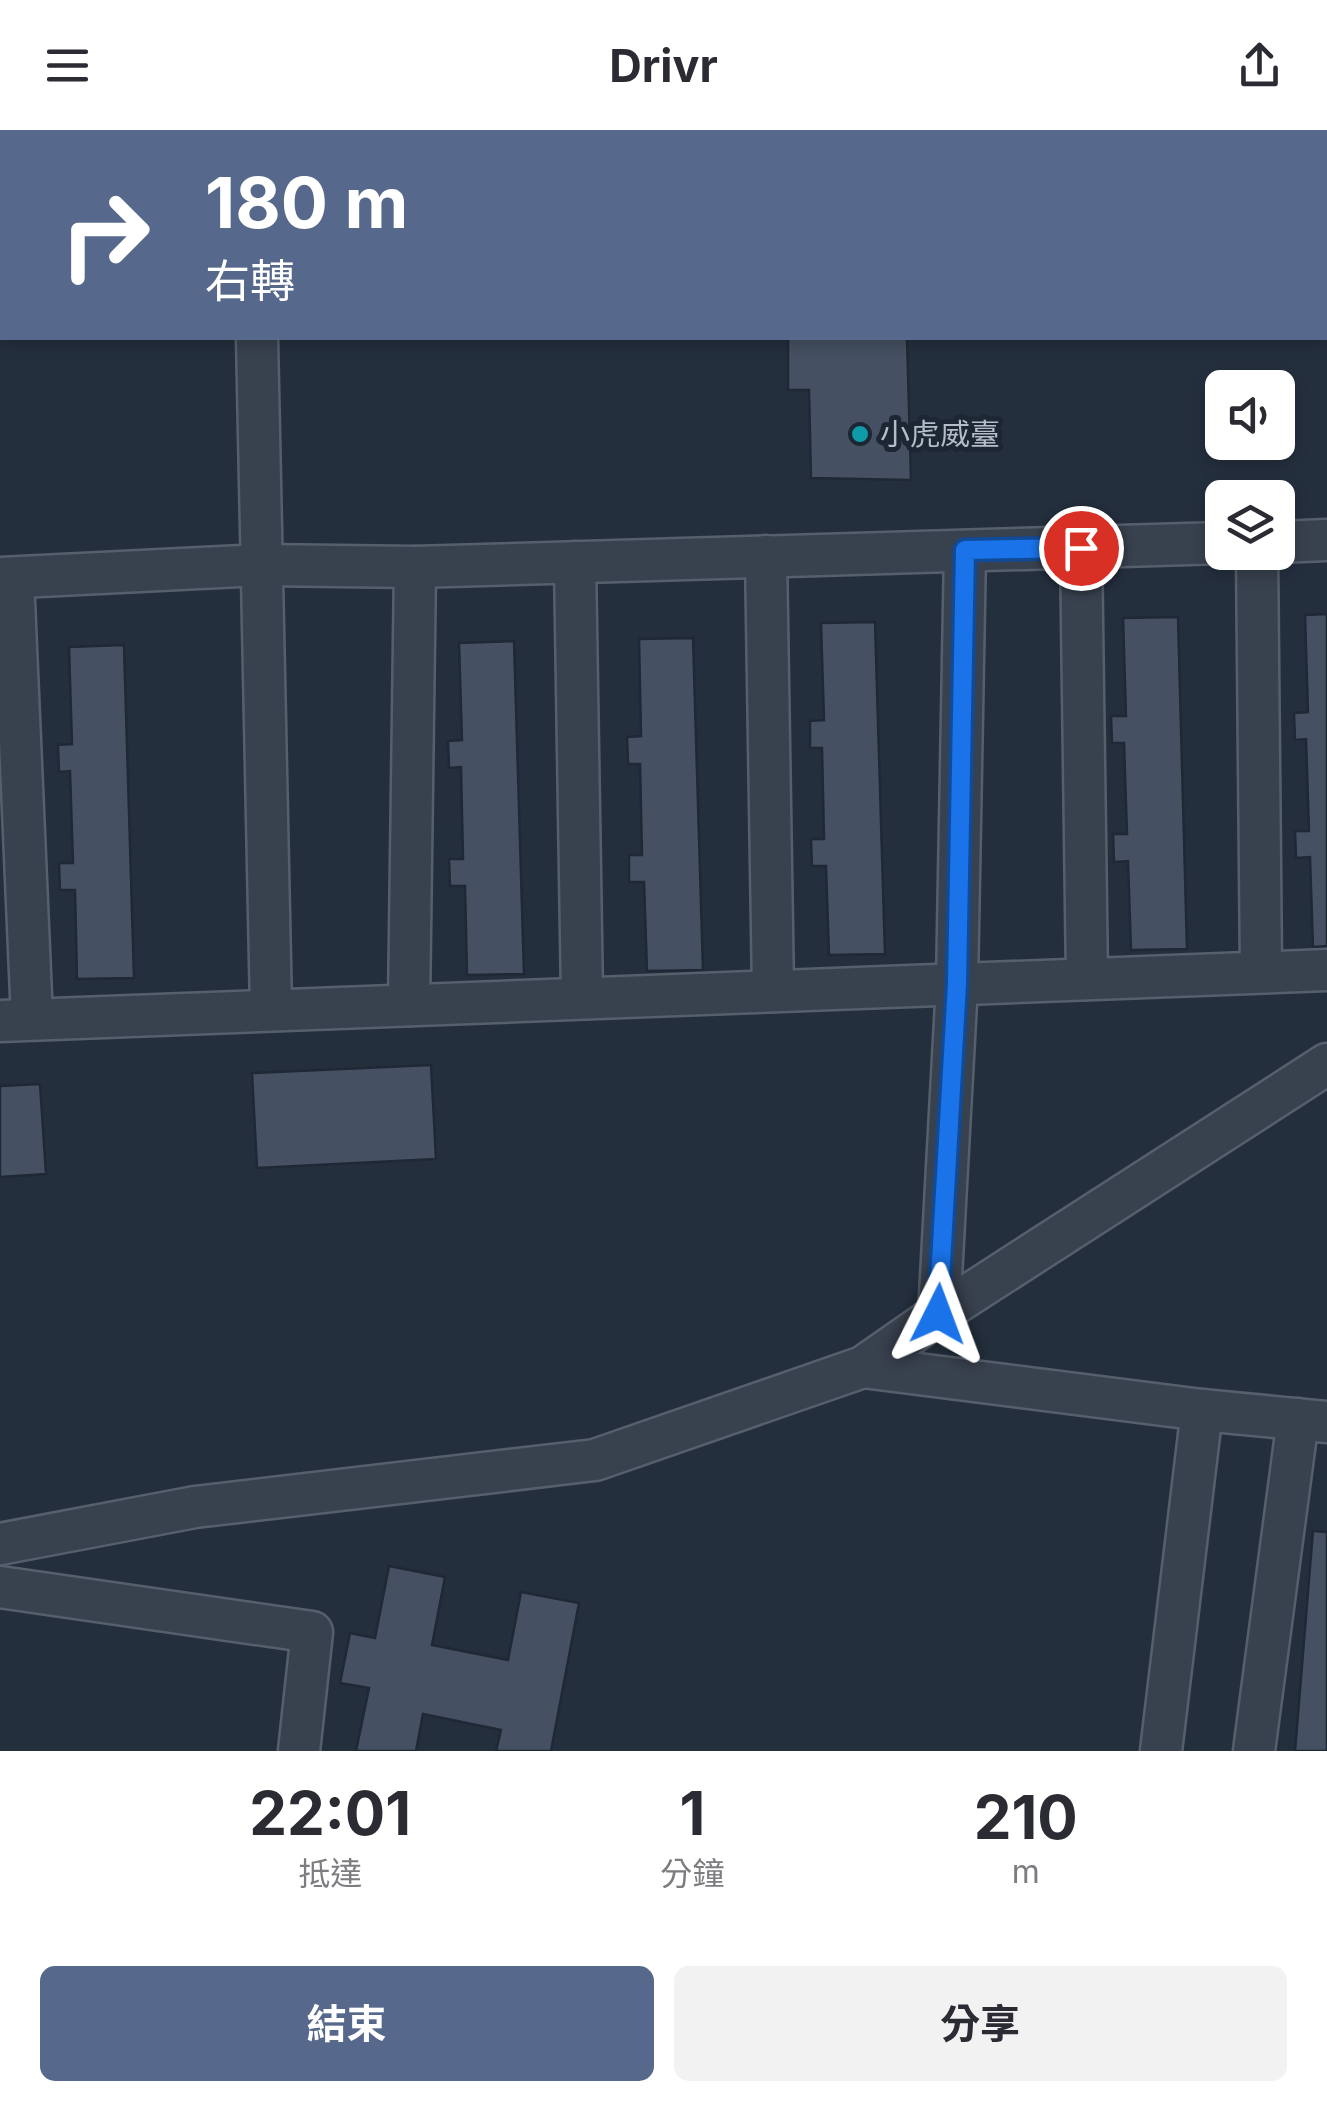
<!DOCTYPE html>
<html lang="zh-TW">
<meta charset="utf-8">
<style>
:root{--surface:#fff;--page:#f2f2f3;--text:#2b2b33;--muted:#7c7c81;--accent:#56698c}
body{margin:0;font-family:Inter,"Noto Sans TC",sans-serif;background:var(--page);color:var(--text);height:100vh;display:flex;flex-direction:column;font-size:38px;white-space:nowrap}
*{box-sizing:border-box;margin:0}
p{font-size:32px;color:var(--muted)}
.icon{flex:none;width:55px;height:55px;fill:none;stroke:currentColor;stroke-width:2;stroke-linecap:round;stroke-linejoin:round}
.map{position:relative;height:1621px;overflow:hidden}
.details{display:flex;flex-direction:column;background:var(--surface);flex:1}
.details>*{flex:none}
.guide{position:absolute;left:0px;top:0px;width:1328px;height:210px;box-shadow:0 5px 15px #0003;background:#56698c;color:#fff;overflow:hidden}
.buttons{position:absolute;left:1205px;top:240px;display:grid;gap:20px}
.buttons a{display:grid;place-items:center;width:90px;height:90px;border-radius:15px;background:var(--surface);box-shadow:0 5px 15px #0003;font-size:50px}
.pin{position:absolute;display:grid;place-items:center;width:85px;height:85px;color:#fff;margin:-42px;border:5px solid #fff;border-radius:50%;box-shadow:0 2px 10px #0007}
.me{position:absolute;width:110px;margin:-55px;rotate:3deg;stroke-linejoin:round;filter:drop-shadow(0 0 8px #0008)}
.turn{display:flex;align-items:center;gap:35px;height:210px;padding:0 40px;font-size:45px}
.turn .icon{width:130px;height:130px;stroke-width:2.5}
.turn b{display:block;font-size:70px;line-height:85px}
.eta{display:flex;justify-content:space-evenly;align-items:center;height:170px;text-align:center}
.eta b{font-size:60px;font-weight:700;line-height:70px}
.action{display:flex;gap:20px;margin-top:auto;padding:20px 40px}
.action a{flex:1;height:115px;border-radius:15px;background:var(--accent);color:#fff;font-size:40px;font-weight:700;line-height:115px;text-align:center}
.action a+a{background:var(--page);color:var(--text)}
header{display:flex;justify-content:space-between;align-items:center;height:130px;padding:0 40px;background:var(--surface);font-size:45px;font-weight:700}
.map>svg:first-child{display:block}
.building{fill:#455162;stroke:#1f2835;stroke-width:2.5}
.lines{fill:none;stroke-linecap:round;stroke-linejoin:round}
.minor-casing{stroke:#565f6c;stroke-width:45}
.minor{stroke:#38414e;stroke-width:40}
.route-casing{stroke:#114b97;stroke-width:25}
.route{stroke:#1a73e8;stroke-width:18}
.culture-dot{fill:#0f9aa8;stroke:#1d2633;stroke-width:4}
.labels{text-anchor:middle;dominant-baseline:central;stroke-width:10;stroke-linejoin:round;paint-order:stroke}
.poi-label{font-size:30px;fill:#b4bcc9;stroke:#1d2633;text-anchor:start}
</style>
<header><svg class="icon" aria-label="menu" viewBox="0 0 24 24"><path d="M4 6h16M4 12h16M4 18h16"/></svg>Drivr<svg class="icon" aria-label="share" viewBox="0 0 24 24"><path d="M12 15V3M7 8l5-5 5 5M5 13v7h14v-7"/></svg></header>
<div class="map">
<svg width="1327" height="1621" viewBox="0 0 1327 1621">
<rect width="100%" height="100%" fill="#242f3e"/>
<g class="building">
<path d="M 788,208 L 907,208 L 911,350 L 811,348 L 809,260 L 788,260 Z"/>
<path d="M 1327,484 L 1327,816 L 1313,817 L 1310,727 L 1296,728 L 1295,701 L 1309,701 L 1306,609 L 1295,610 L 1294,583 L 1308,582 L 1305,485 Z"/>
<path d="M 1178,487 L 1187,819 L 1131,820 L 1128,731 L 1114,732 L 1113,704 L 1127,704 L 1124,613 L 1112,613 L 1111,586 L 1126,586 L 1123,488 Z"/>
<path d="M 875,492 L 885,824 L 829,825 L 826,736 L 812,736 L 811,709 L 824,709 L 822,618 L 810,618 L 810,591 L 824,590 L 821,493 Z"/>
<path d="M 693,508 L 703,840 L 647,841 L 644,752 L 629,752 L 629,725 L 642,725 L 640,634 L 628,634 L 627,607 L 641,606 L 639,509 Z"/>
<path d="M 514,511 L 524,844 L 467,845 L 465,756 L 450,756 L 449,729 L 463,729 L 461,637 L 449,638 L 448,611 L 462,610 L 459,513 Z"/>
<path d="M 124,515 L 134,848 L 77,849 L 75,760 L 60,760 L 59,733 L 73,733 L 70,641 L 59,642 L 58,615 L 72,614 L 69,517 Z"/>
<path d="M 431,935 L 436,1029 L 257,1038 L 252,943 Z"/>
<path d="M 40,954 L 46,1044 L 0,1047 L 0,956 Z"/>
<path d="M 1313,1401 L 1327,1402 L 1327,1621 L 1295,1621 Z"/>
<path d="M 389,1436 L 445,1447 L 432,1515 L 508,1530 L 521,1462 L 579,1473 L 551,1621 L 496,1621 L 501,1600 L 423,1584 L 416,1621 L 356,1621 L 369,1558 L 340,1553 L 350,1503 L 375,1508 Z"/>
</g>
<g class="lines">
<defs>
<g id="minor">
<path d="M 321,2 L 338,0"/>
<path d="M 257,208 L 271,880"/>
<path d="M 1278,412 L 1327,410"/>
<path d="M 1081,418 L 1087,849"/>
<path d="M 1257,422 L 1261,842"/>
<path d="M 766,426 L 773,861"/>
<path d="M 575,432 L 582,868"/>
<path d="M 0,448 L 261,435 L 415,437 L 1222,413"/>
<path d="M 13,448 L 32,889"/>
<path d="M 409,875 L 415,437"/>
<path d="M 0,891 L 1327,840"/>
<path d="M 939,1184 L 957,854 L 965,421"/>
<path d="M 863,1237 L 1202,1280 L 1327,1292"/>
<path d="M 0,1414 L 195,1377 L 595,1330 L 863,1237 L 939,1184 L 1327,934"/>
<path d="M 0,1457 L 312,1502 L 299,1621"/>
<path d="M 1161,1621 L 1202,1280"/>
<path d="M 1254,1621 L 1298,1289"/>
</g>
</defs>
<use href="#minor" class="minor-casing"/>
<use href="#minor" class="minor"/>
</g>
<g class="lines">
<defs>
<path id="route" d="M 938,1184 L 957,854 L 965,420 L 1081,418"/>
</defs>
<use href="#route" class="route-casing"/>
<use href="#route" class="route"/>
</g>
<circle class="culture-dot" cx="860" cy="304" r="10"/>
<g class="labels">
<g class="poi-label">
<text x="880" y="304">小虎威臺</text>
</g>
</g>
</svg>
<div class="buttons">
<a><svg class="icon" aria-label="sound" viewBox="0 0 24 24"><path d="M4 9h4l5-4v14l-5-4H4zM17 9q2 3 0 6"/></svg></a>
<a><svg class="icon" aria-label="layers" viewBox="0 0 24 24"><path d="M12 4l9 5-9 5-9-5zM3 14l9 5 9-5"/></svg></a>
</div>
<div class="pin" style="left:1081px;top:418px;background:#d93025"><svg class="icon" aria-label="arrive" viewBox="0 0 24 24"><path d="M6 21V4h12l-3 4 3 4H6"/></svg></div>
<svg class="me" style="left:938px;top:1184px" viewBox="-20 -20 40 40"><path d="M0-17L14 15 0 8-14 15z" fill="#1a73e8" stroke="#fff" stroke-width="4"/></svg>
<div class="guide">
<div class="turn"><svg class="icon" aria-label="right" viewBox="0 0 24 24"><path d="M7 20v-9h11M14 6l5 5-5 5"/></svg><div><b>180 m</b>右轉</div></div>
</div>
</div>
<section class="details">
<div class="eta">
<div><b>22:01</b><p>抵達</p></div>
<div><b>1</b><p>分鐘</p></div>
<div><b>210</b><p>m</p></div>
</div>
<div class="action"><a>結束</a><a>分享</a></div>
</section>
